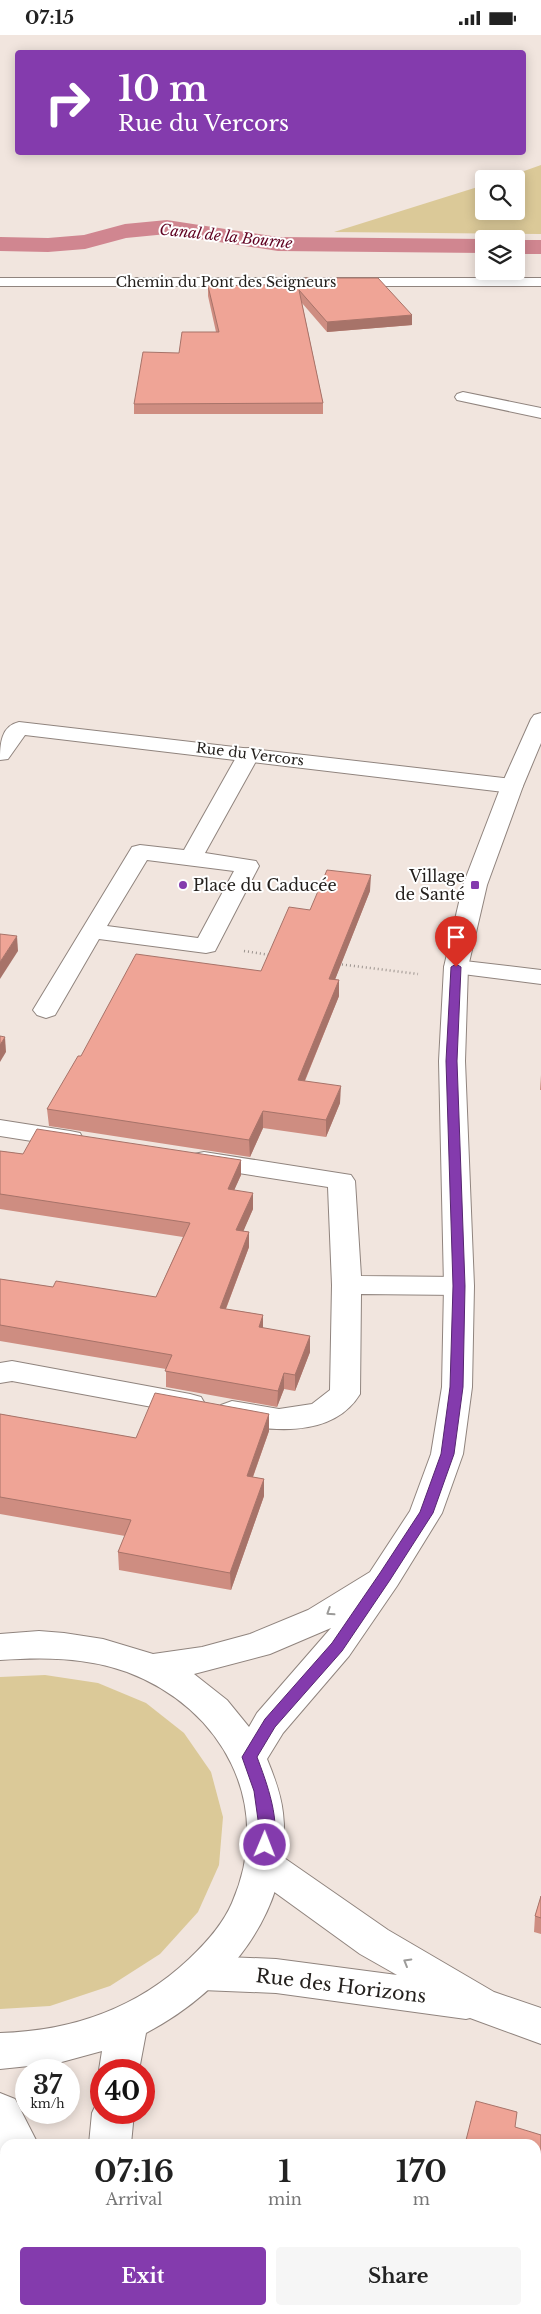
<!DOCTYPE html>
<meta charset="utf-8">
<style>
:root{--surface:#fff;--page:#f6f6f6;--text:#222;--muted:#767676;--accent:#843bad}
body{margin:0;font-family:"Libre Baskerville",serif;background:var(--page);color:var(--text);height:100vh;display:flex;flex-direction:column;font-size:19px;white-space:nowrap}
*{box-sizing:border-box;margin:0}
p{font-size:16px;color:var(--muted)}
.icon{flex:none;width:28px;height:28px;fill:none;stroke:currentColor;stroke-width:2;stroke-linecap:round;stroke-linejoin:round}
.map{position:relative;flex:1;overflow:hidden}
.side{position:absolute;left:0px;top:2104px;width:541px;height:176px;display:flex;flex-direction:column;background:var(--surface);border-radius:15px 15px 0 0;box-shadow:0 2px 12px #0003}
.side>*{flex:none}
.guide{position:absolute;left:15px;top:15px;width:511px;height:105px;border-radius:5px;box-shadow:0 2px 12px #0003;background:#843bad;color:#fff;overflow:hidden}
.fabs{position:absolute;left:475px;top:135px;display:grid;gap:10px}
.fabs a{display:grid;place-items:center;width:50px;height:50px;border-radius:5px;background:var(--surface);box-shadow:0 2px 12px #0003;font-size:25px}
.speed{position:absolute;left:15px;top:2024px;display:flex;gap:10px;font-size:25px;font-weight:700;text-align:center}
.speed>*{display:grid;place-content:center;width:65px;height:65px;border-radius:50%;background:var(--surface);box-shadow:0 2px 12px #0003;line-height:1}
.speed small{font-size:12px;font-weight:400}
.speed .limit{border:8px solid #d22;background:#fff;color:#111}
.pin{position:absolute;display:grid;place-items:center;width:42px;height:42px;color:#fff;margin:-51px -21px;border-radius:50% 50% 50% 0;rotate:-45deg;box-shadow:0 0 5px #0007}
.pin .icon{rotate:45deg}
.me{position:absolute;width:55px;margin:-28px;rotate:1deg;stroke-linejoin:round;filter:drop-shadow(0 0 4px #0008)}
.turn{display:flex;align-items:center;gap:18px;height:105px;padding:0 20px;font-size:22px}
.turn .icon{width:65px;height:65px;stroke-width:2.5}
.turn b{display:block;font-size:35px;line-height:42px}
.eta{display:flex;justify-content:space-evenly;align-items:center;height:85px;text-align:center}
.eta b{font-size:30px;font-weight:800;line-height:35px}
.primary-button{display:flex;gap:10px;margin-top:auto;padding:10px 20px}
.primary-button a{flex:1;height:58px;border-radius:5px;background:var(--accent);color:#fff;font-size:20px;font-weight:800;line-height:58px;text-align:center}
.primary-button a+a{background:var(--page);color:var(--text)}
.status{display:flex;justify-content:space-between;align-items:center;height:35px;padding:0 25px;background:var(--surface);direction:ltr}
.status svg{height:14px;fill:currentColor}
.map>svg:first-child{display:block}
.green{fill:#dbc998}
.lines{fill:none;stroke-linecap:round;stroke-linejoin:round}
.canal{fill:#d08690;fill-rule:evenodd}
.service-casing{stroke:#90847e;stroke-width:2}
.minor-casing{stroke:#90847e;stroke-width:2}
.tertiary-casing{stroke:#90847e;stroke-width:2}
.path{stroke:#9a928d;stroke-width:2.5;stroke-dasharray:1 3;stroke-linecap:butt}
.service{fill:#fff;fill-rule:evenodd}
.minor{fill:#fff;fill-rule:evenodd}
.tertiary{fill:#fff;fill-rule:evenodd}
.wall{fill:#ce8d81}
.shaded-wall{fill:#a77369}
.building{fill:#efa496;stroke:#a77369}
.oneway{stroke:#9c9b99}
.route{fill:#843bad;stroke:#562670}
.poi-dot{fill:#843bad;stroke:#fff;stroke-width:2}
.labels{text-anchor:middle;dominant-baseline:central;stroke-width:4;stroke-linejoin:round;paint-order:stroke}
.far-street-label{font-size:14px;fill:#24201d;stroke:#fff}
.far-water-label{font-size:15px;font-style:italic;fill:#600322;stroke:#fff}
.poi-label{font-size:16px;fill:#24201d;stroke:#fff;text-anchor:end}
.near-street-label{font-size:19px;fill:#24201d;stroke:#fff}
</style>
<div class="status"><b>07:15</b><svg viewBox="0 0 49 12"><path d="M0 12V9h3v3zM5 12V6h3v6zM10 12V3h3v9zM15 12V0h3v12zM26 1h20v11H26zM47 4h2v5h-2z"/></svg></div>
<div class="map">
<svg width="541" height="2279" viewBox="0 0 541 2279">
<rect width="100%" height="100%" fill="#f1e5de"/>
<g class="green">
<path d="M 541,130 L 541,199 L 334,197 L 484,150 L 484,176 L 516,176 L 516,144 L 502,144 Z"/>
<path d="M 45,1640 L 98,1648 L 146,1668 L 184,1698 L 211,1737 L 223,1782 L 219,1830 L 198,1877 L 160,1919 L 110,1951 L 50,1971 L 0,1974 L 0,1642 Z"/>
</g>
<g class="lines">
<g class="canal">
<path d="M 167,185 L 278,202 L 484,204 L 484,218 L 278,216 L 167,199 L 126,203 L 85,214 L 48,217 L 0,216 L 0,202 L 48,203 L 84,200 L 125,189 Z"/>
<rect x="516" y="205" width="25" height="14"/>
</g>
<defs>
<g id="service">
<path d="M 463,357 L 541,373 L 541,383 L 457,365 L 455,362 L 457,359 Z"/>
<path d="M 249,713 L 257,714 L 260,719 L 205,818 L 256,826 L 259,831 L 215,916 L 206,918 L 99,904 L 55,980 L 46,983 L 37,980 L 33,975 L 132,812 L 140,810 L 184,815 L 238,719 L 241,714 ZM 147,825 L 234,836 L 198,903 L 107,891 Z"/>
</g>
<g id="minor">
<rect x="0" y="243" width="541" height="8"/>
<path d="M 19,687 L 512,744 L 520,746 L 523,751 L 520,756 L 512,758 L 25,700 L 8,724 L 0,725 C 0,709 1,691 19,687 Z"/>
<path d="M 456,925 L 541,935 L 541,949 L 447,937 L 444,932 L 447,927 Z"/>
<path d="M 0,1085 L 70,1096 L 80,1098 L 83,1104 L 80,1110 L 70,1112 L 0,1101 Z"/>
<path d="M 204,1117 L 351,1140 L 355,1146 L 361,1241 L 459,1242 L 469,1244 L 474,1251 L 469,1258 L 459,1260 L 361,1259 L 360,1359 C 332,1405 265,1397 221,1384 L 216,1377 L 221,1370 L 232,1366 L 279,1374 L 312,1369 L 330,1355 L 332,1250 L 328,1152 L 194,1131 L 190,1125 L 194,1119 Z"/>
<path d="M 12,1326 L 190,1359 L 201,1362 L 205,1369 L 201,1376 L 190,1379 L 12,1346 L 0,1348 L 0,1328 Z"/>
<path d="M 264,1813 L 277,1818 L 388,1895 L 494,1957 L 541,1973 L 541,2009 L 470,1983 L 466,1984 L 276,1958 L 202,1955 L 188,1950 L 182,1938 L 188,1926 L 202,1921 L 276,1924 L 397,1940 L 360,1919 L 251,1840 L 245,1829 L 251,1818 Z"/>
</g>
<g id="tertiary">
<path d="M 541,678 L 541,708 L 523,751 L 487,850 L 468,932 L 465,1026 L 474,1251 L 472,1352 L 463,1419 L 442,1478 L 397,1551 L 349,1621 L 283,1698 L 267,1724 C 274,1741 281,1759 283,1778 C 294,1875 226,1956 146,1998 L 139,2035 L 101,2035 L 101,2041 L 99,2035 L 102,2016 L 58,2028 L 0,2034 L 0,1998 C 71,1996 136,1974 189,1924 C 206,1908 223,1889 232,1868 C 275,1770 223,1673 127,1637 C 85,1622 43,1622 0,1625 L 0,1599 L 39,1596 L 64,1598 L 103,1604 L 153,1619 L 202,1612 L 250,1599 L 308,1575 L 370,1537 L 410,1476 L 431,1419 L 442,1352 L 444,1251 L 439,1026 L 444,932 L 463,850 L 501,751 L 531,684 L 534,680 ZM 331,1593 L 257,1678 L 249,1692 L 227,1665 L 194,1639 L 270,1619 Z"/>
<path d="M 0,2058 L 15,2064 L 38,2109 L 5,2109 L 5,2124 L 0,2118 Z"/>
<path d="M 101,2064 L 101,2078 L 134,2078 L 131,2109 L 89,2109 L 92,2078 L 98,2065 Z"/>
<path d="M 64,2275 L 108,2275 L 109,2279 L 65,2279 Z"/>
</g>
</defs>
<use href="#service" class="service-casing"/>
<use href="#minor" class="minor-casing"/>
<use href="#tertiary" class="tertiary-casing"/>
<g class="path">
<path d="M 244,916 L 270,920"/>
<path d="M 338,929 L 418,939"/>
</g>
<use href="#service" class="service"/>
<use href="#minor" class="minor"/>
<use href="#tertiary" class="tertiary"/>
</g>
<g class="wall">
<path d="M 305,243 L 412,280 L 412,290 L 327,297 L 302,268 L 323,368 L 323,379 L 134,379 L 134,369 L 179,318 L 216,297 L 208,261 L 208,251 L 305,249 Z"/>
<path d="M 370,856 L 335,944 L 339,945 L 339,961 L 305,1046 L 340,1068 L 326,1102 L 263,1093 L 250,1122 L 49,1091 L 47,1074 L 81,1021 L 261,936 L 310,875 Z"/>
<path d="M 541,1040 L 541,1055 L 540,1055 Z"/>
<path d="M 0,1116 L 23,1119 L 241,1125 L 241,1140 L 234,1155 L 253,1174 L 243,1196 L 249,1197 L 249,1212 L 226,1274 L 263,1280 L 263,1293 L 310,1301 L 310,1317 L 295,1356 L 284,1354 L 277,1372 L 166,1352 L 166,1334 L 0,1306 L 0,1244 L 53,1252 L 156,1262 L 183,1202 L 0,1174 Z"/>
<path d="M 0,1379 L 136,1403 L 269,1379 L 269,1396 L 253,1442 L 264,1444 L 264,1461 L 231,1555 L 119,1535 L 118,1517 L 125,1501 L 0,1479 Z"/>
<path d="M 541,1861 L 541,1899 L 534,1897 L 535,1881 Z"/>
</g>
<g class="shaded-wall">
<path d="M 412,280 L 412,290 L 327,297 L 327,287 Z"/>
<path d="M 371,840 L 370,856 L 329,960 L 329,944 Z"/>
<path d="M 17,901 L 18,916 L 0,944 L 0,927 Z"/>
<path d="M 339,945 L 339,961 L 298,1062 L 298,1045 Z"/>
<path d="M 5,1002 L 6,1017 L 0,1027 L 0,1010 Z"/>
<path d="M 341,1051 L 340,1068 L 326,1102 L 326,1085 Z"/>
<path d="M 263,1076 L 263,1093 L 250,1122 L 249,1105 Z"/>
<path d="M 241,1125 L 241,1140 L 228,1169 L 228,1154 Z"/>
<path d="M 253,1158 L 253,1174 L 237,1211 L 236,1195 Z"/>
<path d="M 249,1197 L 249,1212 L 220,1289 L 220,1273 Z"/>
<path d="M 263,1280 L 263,1296 L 259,1292 Z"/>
<path d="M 310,1301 L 310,1317 L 295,1356 L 295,1340 Z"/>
<path d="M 284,1338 L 284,1354 L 277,1372 L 278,1356 Z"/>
<path d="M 269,1379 L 269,1396 L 247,1458 L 247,1441 Z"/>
<path d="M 264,1444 L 264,1461 L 231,1555 L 230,1538 Z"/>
<path d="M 541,2215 L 541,2223 L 536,2243 L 536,2235 Z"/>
</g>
<g class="building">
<path d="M 305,243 L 378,243 L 412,280 L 327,287 L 299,255 L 323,368 L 134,369 L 143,317 L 179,318 L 182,297 L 219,297 L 208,251 L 309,249 Z"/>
<path d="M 327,835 L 371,840 L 329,944 L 339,945 L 298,1045 L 341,1051 L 326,1085 L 263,1076 L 249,1105 L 47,1074 L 78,1021 L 81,1021 L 136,919 L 261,936 L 289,872 L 310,875 Z"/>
<path d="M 0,899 L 17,901 L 0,927 Z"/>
<path d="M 0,1001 L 5,1002 L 0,1010 Z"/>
<path d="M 37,1094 L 241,1125 L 228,1154 L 253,1158 L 236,1195 L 249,1197 L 220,1273 L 263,1280 L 259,1292 L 310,1301 L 295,1340 L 284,1338 L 278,1356 L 165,1336 L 172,1320 L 0,1290 L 0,1244 L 53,1252 L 56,1246 L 156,1262 L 190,1188 L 0,1159 L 0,1116 L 23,1119 Z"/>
<path d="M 155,1358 L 269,1379 L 247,1441 L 264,1444 L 230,1538 L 118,1517 L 131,1485 L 0,1462 L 0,1379 L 136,1403 Z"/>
<path d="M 541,1861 L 541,1883 L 535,1881 Z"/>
<path d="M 476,2066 L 517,2077 L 515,2092 L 541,2100 L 541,2215 L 536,2235 L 536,2109 L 465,2109 Z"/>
</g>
<defs><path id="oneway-chevron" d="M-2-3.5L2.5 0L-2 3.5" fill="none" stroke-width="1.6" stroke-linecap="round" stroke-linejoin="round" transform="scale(1.25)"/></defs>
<g class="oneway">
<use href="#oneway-chevron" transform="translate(330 1577) rotate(147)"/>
<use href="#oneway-chevron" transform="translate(407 1927) rotate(-150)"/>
</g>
<path class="route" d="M 456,929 L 461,932 L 457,1026 L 465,1251 L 463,1352 L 454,1419 L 433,1478 L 390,1545 L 342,1616 L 275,1692 L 257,1722 C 266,1746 283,1790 271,1815 L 265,1817 L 260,1815 L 257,1810 L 259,1792 L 254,1756 L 242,1722 L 265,1684 L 332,1608 L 380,1538 L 420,1477 L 441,1419 L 450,1352 L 453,1251 L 446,1026 L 451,932 Z"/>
<g class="poi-dot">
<circle cx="183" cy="850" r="5"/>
<rect x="470" y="845" width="10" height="10" rx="2.5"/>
</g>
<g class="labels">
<g class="far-street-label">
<text x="226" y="247">Chemin du Pont des Seigneurs</text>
<text transform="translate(250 719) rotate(7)">Rue du Vercors</text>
</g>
<g class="far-water-label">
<text transform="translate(226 201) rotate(6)">Canal de la Bourne</text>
</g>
<g class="poi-label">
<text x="465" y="841">Village<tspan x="465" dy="18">de Santé</tspan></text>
<text x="193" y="850" text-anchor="start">Place du Caducée</text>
</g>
<g class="near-street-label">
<text transform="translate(341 1951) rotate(7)">Rue des Horizons</text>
</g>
</g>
</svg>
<div class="fabs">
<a><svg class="icon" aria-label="search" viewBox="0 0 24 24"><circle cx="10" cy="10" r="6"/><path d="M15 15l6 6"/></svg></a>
<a><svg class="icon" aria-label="layers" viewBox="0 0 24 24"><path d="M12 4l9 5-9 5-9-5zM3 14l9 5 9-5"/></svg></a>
</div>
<div class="speed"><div>37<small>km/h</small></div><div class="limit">40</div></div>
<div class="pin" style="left:456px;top:932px;background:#d93025"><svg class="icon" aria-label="arrive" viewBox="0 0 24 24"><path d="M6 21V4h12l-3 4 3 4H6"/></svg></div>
<svg class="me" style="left:265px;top:1810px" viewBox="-20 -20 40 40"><circle r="17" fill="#843bad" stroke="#fff" stroke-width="3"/><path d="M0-11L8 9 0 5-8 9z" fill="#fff"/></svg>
<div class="guide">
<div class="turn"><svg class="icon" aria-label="right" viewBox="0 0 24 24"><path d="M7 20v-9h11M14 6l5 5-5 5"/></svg><div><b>10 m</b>Rue du Vercors</div></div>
</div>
<section class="side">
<div class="eta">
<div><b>07:16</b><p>Arrival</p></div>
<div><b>1</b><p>min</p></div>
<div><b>170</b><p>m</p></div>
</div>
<div class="primary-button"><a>Exit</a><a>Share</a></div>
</section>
</div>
